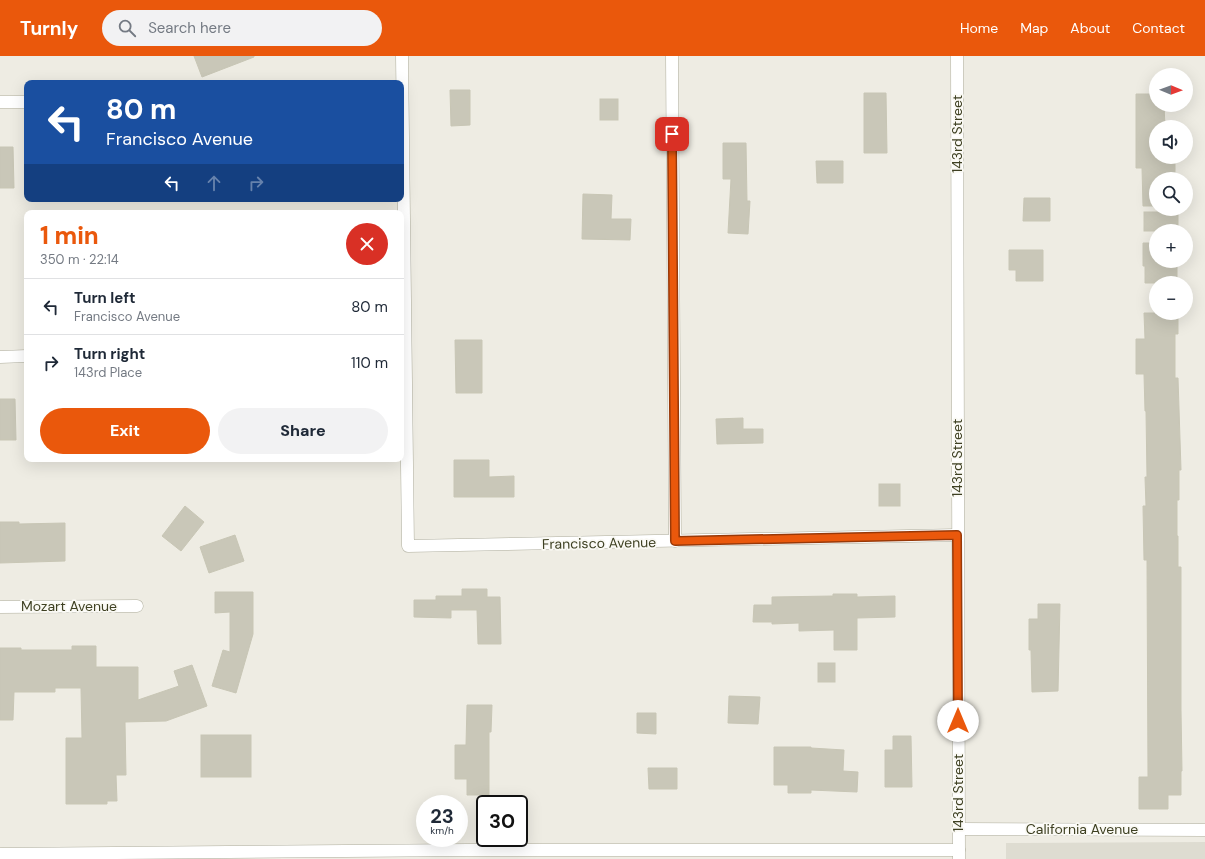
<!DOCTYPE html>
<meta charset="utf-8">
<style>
:root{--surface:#fff;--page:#f2f2f3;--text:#1f2937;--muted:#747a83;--line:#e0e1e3;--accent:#ea580c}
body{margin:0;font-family:"DM Sans",sans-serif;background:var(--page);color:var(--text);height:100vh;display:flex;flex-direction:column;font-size:15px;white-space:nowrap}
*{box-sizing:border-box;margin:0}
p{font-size:13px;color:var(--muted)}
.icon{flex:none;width:22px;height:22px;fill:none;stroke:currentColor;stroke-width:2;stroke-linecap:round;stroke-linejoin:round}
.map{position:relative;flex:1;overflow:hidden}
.panel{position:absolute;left:24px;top:154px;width:380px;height:252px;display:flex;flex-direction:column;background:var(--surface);border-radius:8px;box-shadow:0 4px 16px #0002}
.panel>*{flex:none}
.top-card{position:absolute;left:24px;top:24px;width:380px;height:122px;border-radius:8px;box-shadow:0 4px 16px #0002;background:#1a4fa0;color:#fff;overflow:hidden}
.needle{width:26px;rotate:91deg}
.fabs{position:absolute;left:1149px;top:12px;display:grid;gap:8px}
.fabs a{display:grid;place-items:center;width:44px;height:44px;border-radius:50%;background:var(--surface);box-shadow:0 4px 16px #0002;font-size:20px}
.speed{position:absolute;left:416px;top:739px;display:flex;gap:8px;font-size:20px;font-weight:700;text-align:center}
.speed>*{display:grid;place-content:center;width:52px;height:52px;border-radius:50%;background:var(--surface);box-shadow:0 4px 16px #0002;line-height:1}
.speed small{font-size:10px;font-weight:400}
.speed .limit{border:2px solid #111;border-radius:6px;background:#fff;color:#111}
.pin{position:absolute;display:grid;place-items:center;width:34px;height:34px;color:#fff;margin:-17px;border-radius:8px;box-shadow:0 2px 6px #0006}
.me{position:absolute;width:44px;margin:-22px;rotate:0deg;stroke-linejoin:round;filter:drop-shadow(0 0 3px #0008)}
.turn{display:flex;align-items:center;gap:14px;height:84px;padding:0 16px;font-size:18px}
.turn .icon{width:52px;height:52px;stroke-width:2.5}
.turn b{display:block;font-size:28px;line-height:34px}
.lanes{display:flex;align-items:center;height:38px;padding:0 16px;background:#0003;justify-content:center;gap:20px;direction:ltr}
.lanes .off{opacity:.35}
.round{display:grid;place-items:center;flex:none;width:42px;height:42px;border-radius:21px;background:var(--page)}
.headline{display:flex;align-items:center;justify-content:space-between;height:68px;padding:0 16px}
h1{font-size:24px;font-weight:800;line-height:30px;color:var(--accent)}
.cta{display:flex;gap:8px;margin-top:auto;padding:8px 16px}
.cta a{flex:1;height:46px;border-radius:24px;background:var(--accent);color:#fff;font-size:16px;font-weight:800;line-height:46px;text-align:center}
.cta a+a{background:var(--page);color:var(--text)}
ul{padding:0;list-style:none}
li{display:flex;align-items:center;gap:12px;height:56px;padding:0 16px;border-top:1px solid var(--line)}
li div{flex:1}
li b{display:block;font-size:15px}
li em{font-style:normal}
header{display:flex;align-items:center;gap:24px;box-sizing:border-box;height:56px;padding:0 20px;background:var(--accent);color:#fff}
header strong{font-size:19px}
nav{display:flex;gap:22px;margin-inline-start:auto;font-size:14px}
.search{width:280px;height:36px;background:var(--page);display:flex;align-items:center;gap:10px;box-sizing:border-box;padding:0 14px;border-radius:22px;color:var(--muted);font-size:15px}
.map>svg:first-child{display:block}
.built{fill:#dedcd1}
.building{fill:#c9c7b8;stroke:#c8c6b5}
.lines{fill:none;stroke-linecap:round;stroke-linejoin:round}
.minor-casing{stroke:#afae9e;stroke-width:13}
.minor{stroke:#fff;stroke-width:12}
.route-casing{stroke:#983908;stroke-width:10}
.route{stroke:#ea580c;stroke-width:7}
.labels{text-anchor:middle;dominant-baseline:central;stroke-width:3.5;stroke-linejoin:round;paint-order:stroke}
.street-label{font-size:14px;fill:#3e4022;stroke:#faf9f4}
</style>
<header>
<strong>Turnly</strong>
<div class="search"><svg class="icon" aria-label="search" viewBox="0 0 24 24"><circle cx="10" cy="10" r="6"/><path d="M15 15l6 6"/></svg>Search here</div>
<nav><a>Home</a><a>Map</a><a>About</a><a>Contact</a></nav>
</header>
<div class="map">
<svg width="1205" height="803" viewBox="0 0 1205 803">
<rect width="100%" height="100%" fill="#eeece3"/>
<path class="built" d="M 1205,786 L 1205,803 L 1006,803 L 1006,787 Z"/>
<g class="building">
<path d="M 194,0 L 254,0 L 254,1 L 202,21 Z"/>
<path d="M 450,34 L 470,34 L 470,69 L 451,70 Z"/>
<path d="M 864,37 L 886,37 L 887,97 L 864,97 Z"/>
<path d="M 1136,38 L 1156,38 L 1156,49 L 1164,49 L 1165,71 L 1156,71 L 1156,101 L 1175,101 L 1175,123 L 1156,123 L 1156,150 L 1143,150 L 1142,112 L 1136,112 Z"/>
<rect x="600" y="43" width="18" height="21"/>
<path d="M 723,87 L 746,87 L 747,145 L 750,145 L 748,178 L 728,177 L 731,123 L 723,123 Z"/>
<path d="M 0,91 L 13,91 L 14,132 L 0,132 Z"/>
<path d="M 816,105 L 843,105 L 843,127 L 817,127 Z"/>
<path d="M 583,138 L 612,139 L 611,163 L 631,163 L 630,184 L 582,183 Z"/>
<path d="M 1024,142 L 1050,142 L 1050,165 L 1023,165 Z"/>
<rect x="1144" y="156" width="34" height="19"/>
<path d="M 1143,187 L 1156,187 L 1156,205 L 1177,205 L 1177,227 L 1145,227 L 1145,210 L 1143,210 Z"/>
<path d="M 1009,194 L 1043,194 L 1043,225 L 1016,225 L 1016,214 L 1009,214 Z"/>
<path d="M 1144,257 L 1178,257 L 1178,278 L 1175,278 L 1175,322 L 1178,322 L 1181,414 L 1179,414 L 1179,444 L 1177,444 L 1177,480 L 1178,480 L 1178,511 L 1181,511 L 1181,654 L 1182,715 L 1181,715 L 1181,739 L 1168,739 L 1168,753 L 1139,753 L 1139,721 L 1148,721 L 1147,504 L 1144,504 L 1143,450 L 1146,450 L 1145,421 L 1147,421 L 1146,355 L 1145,355 L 1144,318 L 1136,318 L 1136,283 L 1145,283 Z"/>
<path d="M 455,284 L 482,284 L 482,337 L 456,337 Z"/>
<path d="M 0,343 L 15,343 L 16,384 L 0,384 Z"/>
<path d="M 743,362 L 743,373 L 763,373 L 763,387 L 717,388 L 716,363 Z"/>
<path d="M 454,404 L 489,404 L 489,421 L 514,420 L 514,441 L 454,441 Z"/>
<rect x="879" y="428" width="21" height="22"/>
<path d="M 185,450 L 204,466 L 181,495 L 162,480 Z"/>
<path d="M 0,466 L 19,466 L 19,468 L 65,467 L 65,505 L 0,507 Z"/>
<path d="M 235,479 L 244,505 L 209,517 L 200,491 Z"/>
<path d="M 462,533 L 487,533 L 487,541 L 500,541 L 501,588 L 478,588 L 477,554 L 451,554 L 451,562 L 414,561 L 414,544 L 436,544 L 436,540 L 462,540 Z"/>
<path d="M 215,536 L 253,536 L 253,578 L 236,637 L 212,630 L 223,594 L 230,596 L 230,556 L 215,557 Z"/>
<path d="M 833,538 L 857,538 L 857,541 L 895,540 L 895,561 L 857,562 L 857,594 L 834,594 L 834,574 L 799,575 L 799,567 L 772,568 L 772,566 L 753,566 L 754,549 L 772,549 L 772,541 L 833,540 Z"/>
<path d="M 1038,548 L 1060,548 L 1058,635 L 1032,636 L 1031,594 L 1029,594 L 1029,563 L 1038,563 Z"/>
<path d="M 72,590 L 96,590 L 96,611 L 138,611 L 138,644 L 179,630 L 174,615 L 192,609 L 207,650 L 166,665 L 125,666 L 126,719 L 116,719 L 117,745 L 107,745 L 107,748 L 66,748 L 66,682 L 82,682 L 81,632 L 55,632 L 55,636 L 14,636 L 13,664 L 0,664 L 0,592 L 21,592 L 21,594 L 72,594 Z"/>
<rect x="818" y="607" width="17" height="19"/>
<path d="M 729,640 L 760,641 L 758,668 L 728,667 Z"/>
<path d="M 467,649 L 492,649 L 491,676 L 489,676 L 489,739 L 467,739 L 467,723 L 455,723 L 455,689 L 466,689 Z"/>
<path d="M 637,657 L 656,657 L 656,678 L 637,677 Z"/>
<rect x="201" y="679" width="50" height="42"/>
<path d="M 893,680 L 911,680 L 912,731 L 885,731 L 885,694 L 893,694 Z"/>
<path d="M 774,691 L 811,691 L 811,692 L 844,694 L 843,715 L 858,716 L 857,736 L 811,734 L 811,737 L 788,737 L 788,729 L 774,729 Z"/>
<path d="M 648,712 L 677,712 L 677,733 L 649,733 Z"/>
</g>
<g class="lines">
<defs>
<g id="minor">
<path d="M 402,0 L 408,490 L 957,479"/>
<path d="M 672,0 L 675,485"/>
<path d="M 957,0 L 959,803"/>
<path d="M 0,46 L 27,46"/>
<path d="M 0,301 L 27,300"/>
<path d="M 0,551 L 137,550"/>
<path d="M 959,773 L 1205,774"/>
<path d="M 0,798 L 468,794 L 959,794"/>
</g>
</defs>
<use href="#minor" class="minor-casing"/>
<use href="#minor" class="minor"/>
</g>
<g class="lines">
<defs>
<path id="route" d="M 672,78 L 675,485 L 957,479 L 958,665"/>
</defs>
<use href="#route" class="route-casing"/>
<use href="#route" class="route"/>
</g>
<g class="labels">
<g class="street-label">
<text transform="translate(957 78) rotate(-90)">143rd Street</text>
<text transform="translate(957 402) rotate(-90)">143rd Street</text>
<text transform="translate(599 487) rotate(-1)">Francisco Avenue</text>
<text x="69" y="550">Mozart Avenue</text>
<text transform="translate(958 737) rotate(-90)">143rd Street</text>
<text x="1082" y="773">California Avenue</text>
</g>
</g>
</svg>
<div class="fabs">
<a><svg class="needle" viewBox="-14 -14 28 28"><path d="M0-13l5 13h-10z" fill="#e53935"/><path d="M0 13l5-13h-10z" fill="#747a83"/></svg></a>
<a><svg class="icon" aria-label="sound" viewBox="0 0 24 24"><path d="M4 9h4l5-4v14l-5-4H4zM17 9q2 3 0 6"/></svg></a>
<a><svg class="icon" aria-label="search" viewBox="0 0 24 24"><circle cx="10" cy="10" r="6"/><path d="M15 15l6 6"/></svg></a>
<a>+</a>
<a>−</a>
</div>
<div class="speed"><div>23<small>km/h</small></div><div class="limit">30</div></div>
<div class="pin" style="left:672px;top:78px;background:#d93025"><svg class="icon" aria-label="arrive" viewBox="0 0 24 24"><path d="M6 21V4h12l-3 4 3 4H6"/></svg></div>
<svg class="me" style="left:958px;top:665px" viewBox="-20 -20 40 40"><circle r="19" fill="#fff"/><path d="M0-13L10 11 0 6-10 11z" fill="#ea580c"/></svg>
<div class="top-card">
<div class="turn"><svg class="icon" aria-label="left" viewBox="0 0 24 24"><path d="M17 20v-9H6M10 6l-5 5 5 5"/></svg><div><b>80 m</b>Francisco Avenue</div></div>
<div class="lanes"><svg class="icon" aria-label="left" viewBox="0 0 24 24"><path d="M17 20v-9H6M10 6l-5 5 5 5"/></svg><svg class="icon off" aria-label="ahead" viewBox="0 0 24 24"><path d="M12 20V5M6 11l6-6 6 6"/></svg><svg class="icon off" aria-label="right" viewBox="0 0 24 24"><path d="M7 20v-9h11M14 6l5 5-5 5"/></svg></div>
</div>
<section class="panel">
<div class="headline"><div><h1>1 min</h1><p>350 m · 22:14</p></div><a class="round" style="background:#d93025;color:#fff"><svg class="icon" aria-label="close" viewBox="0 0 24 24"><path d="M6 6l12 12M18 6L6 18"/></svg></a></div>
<ul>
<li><svg class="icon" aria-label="left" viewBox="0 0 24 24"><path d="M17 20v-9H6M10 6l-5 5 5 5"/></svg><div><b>Turn left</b><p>Francisco Avenue</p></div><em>80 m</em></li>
<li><svg class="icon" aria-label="right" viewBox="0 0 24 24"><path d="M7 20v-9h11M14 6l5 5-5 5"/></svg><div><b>Turn right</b><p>143rd Place</p></div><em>110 m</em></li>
</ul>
<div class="cta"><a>Exit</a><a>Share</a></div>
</section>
</div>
